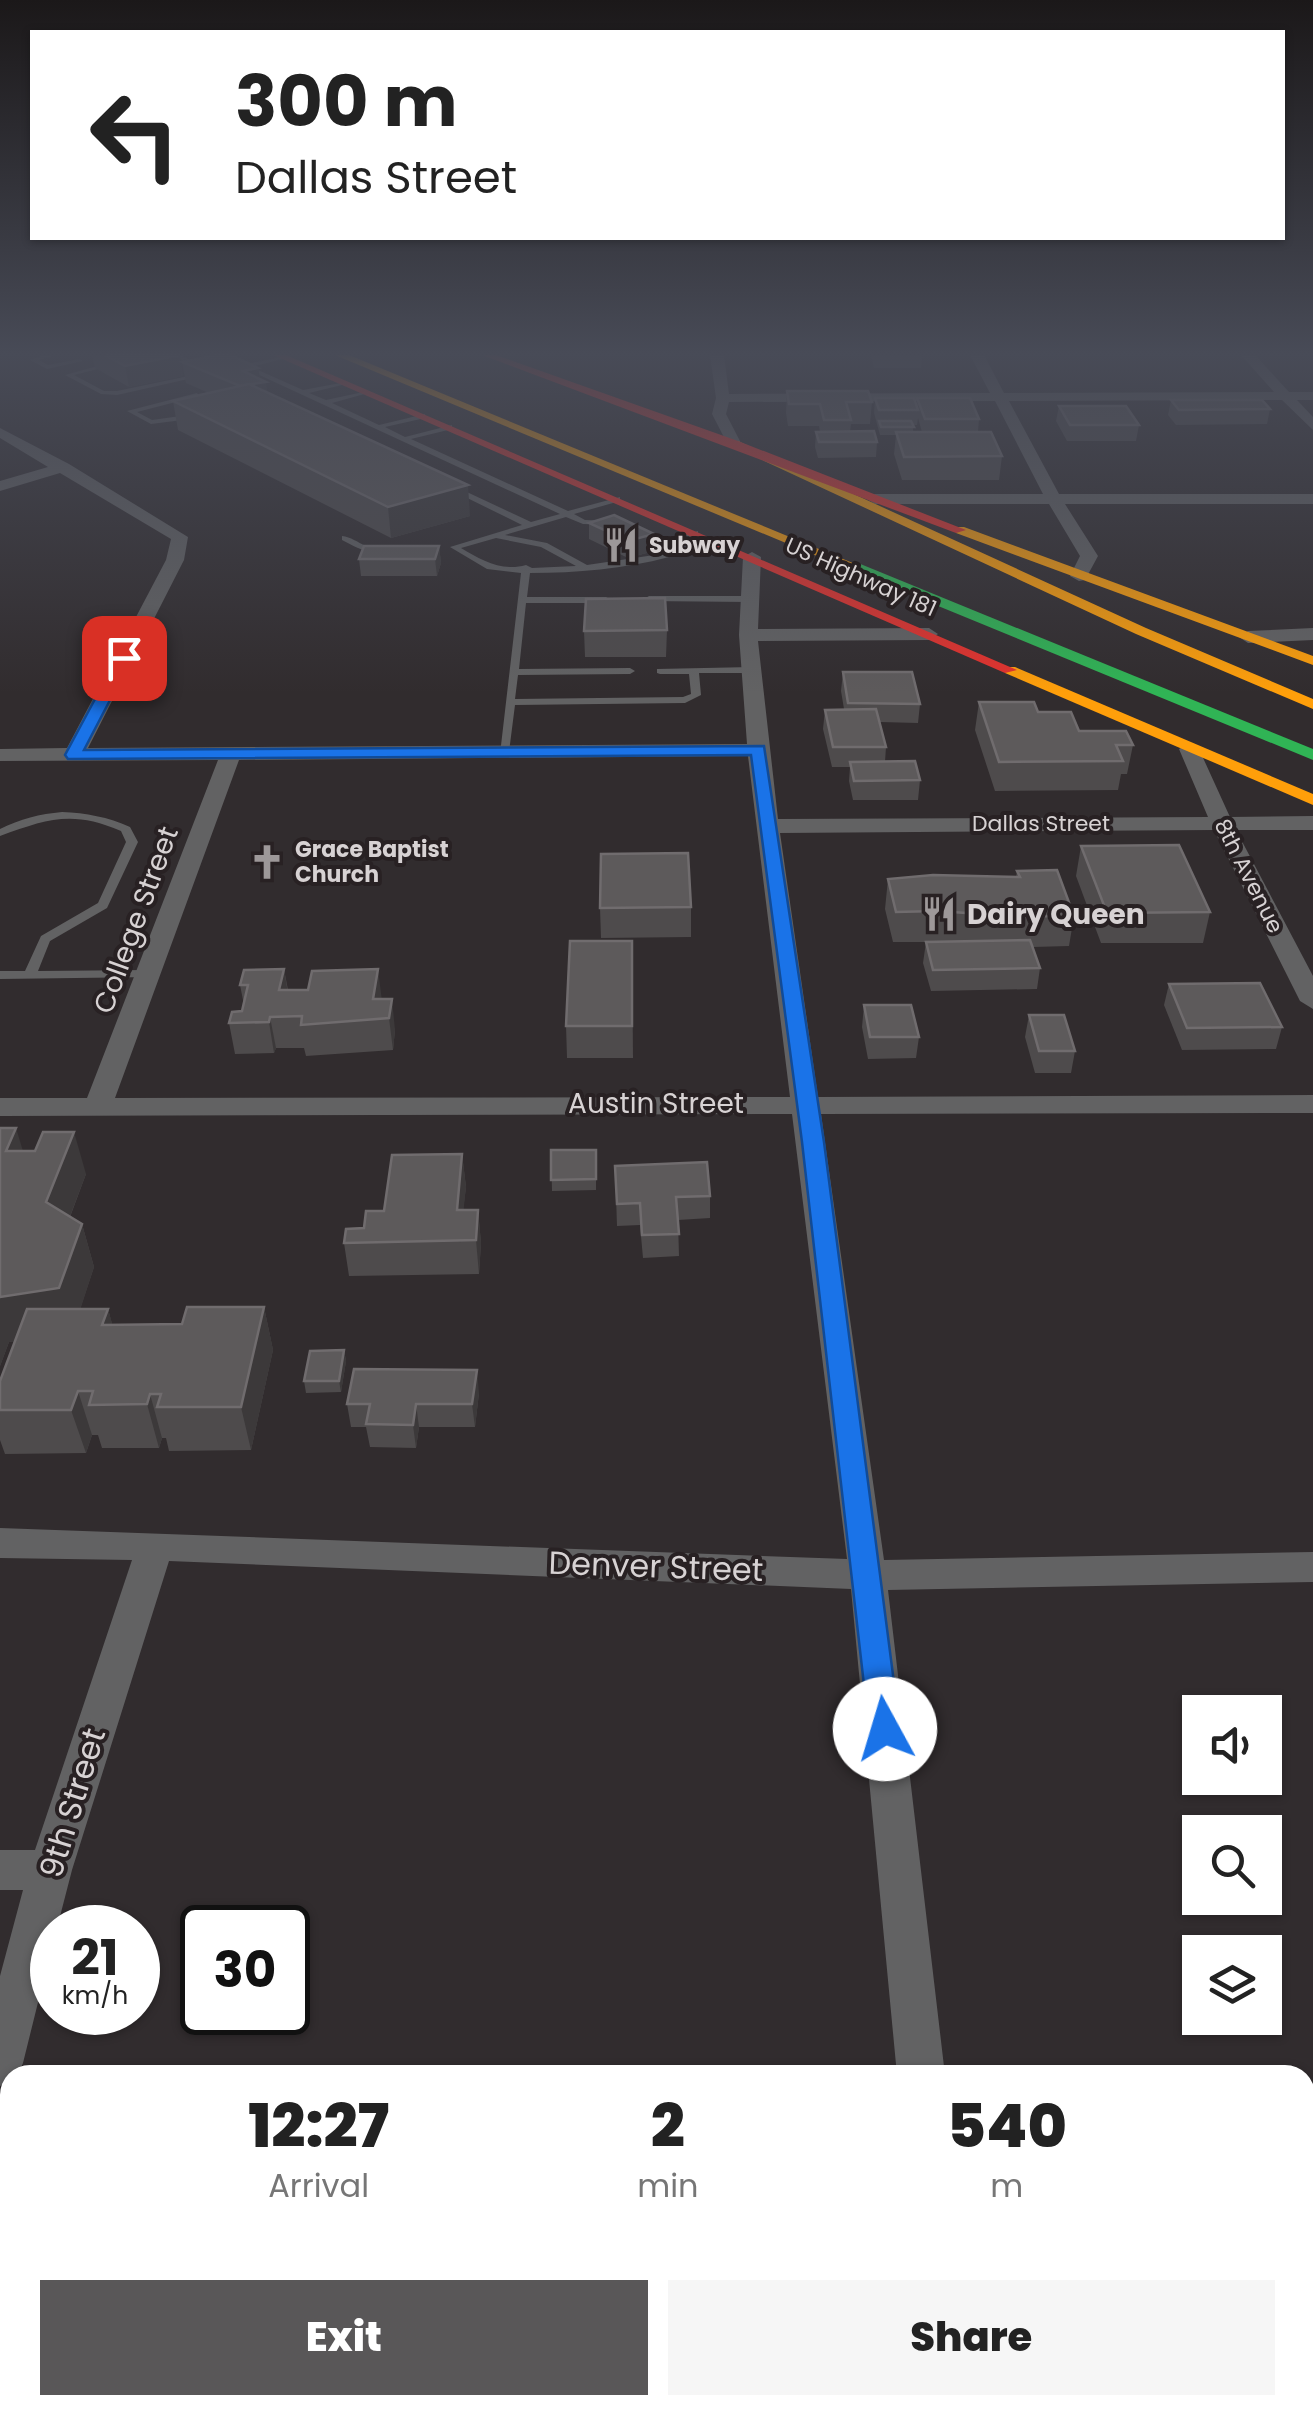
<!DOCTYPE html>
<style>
:root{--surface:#fff;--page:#f6f6f6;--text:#222;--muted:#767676;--accent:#595758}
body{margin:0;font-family:Poppins,sans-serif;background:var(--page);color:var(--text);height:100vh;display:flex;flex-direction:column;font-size:38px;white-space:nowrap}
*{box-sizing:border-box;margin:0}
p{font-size:32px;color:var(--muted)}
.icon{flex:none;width:55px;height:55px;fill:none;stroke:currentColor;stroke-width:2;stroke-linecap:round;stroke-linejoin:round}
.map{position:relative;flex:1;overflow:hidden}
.drawer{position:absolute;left:0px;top:2065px;width:1315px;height:350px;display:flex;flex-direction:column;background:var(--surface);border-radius:30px 30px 0 0;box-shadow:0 2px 8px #0004}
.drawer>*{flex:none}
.guide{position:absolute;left:30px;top:30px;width:1255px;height:210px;border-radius:0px;box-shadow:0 2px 8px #0004;background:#fff;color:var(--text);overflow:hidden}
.buttons{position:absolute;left:1182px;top:1695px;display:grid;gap:20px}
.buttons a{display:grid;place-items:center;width:100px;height:100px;border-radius:0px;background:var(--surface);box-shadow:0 2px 8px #0004;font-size:50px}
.speed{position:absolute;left:30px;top:1905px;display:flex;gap:20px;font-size:50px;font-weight:700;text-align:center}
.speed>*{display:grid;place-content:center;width:130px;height:130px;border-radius:50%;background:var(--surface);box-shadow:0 2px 8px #0004;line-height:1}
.speed small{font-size:25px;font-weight:400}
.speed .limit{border:5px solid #111;border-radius:15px;background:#fff;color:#111}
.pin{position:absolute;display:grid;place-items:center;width:85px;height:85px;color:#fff;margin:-42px;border-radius:20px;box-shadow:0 5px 15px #0006}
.me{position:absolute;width:110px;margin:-55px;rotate:354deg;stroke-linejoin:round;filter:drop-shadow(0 0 8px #0008)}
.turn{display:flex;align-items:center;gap:35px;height:210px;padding:0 40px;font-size:45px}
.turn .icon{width:130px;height:130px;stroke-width:2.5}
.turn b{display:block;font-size:70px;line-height:85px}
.eta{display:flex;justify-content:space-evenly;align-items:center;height:170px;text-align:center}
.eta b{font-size:60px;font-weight:800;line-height:70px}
.primary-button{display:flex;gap:20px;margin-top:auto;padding:20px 40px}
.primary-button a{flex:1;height:115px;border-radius:0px;background:var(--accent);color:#fff;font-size:40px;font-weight:800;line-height:115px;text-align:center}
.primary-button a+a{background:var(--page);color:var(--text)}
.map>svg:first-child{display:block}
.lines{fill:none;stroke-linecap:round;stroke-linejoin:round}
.lane{fill:#626263;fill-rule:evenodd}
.street{fill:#626263;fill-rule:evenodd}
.fast{fill:#30b455;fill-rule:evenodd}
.slow{fill:#ff9f0a;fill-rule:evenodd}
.jam{fill:#e5322d;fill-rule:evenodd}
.wall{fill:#4e4b4c;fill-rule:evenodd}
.shaded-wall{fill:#3c393a}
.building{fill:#5d5a5b;stroke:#706c6e;stroke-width:2.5}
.route{fill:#1a73e8;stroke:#114b97;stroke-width:2.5}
.labels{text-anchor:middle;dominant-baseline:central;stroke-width:8;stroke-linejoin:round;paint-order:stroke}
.far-poi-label{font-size:22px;font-weight:bold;fill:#d7d2d3;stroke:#282123;text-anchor:start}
.far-street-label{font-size:22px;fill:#d7d2d3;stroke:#282123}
.poi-label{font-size:28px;font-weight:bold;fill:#d7d2d3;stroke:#282123;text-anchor:start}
.street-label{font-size:28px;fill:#d7d2d3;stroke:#282123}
.near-street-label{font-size:32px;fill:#d7d2d3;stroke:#282123}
</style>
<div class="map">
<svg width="1313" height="2415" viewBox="0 0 1313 2415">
<rect width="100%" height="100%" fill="#312c2e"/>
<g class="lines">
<g class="lane">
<path d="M 45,355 L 56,355 L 39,360 L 48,365 L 80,359 L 83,361 L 47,369 L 30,360 Z"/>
<path d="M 172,355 L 180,355 L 209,369 L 204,370 Z"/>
<path d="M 225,355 L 233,355 L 251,363 L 286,356 L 286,358 L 251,367 L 303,390 L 346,382 L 346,384 L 309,393 L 326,400 L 368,391 L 368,393 L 332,403 L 379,425 L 425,414 L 425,418 L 385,427 L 405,437 L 452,425 L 452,429 L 411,439 L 568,511 L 620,497 L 620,501 L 574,514 L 585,520 L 615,521 L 615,525 L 583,524 L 566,517 L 505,535 L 547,543 L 587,565 L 661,554 L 657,546 L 634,536 L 634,532 L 661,541 L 698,531 L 698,535 L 666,545 L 669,557 C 624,569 577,573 530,573 L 527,597 L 606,597 L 611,600 L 606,603 L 526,603 L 519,669 L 630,668 L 635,671 L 630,674 L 518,675 L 515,699 L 683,697 L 691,694 L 689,674 L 660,674 L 657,673 L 657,669 L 752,667 L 757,670 L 752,673 L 699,673 L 701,695 L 685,703 L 515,705 L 509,752 L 500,754 L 521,573 L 487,569 L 450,547 L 522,525 L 447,488 L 454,486 L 531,522 L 560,514 L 242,367 L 243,364 ZM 496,538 L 541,547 L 576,566 L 532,568 L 526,565 C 502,572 481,560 461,548 Z"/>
<path d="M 112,362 L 114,365 L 74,375 L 104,391 L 117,391 L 203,373 L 206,375 L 117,395 L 101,394 L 65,375 Z"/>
<path d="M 197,393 L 199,396 L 137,412 L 152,420 L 195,414 L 198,418 L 151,424 L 127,411 Z"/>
<path d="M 342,536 C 351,537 357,542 366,546 C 372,548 378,546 384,549 C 369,556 356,547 342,540 Z"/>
<path d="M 649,596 L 750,596 L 755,599 L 750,602 L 646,601 L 644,599 Z"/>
<path d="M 62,812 C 86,813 108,817 130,827 L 138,842 L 107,908 L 50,941 L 38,971 L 148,970 L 154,974 L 152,977 L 0,979 L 0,971 L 25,971 L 41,936 L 98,903 L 126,842 L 121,831 C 72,810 47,819 0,836 L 0,829 C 20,819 40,814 62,812 Z"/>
</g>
<g class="street">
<path d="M 710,355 L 724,355 L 729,394 L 990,393 L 970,355 L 984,355 L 1004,393 L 1274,392 L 1241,355 L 1255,355 L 1289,392 L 1313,392 L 1313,400 L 1297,400 L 1313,417 L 1313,430 L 1282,400 L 1009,401 L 1059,494 L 1313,494 L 1313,504 L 1065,504 L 1098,556 L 1085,580 L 1079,581 L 1070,576 L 1080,556 L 1049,504 L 875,504 L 867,499 L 875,494 L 1043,494 L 995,401 L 729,402 L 726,414 L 741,443 L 734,447 L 727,443 L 712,414 L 716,398 Z"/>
<path d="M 0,428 L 69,464 L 188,537 L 184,560 L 88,748 L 747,744 L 739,635 L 743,557 L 752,552 L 761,557 L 758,629 L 929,628 L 938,634 L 929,640 L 758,641 L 778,819 L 1208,817 L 1179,749 L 1189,743 L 1199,749 L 1230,817 L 1313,816 L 1313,830 L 1236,830 L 1313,976 L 1313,1009 L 1300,1001 L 1214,830 L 780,833 L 818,1097 L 1313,1095 L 1313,1113 L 821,1114 L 884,1560 L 1313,1552 L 1313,1582 L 888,1590 L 945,2075 L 897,2075 L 851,1589 L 169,1561 L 72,1870 L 57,1928 L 52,1928 L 52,1946 L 23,2063 L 18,2075 L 10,2075 L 10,2082 L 0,2086 L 0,1976 L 23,1890 L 0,1890 L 0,1850 L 35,1850 L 132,1560 L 0,1558 L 0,1528 L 847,1559 L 792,1114 L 0,1116 L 0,1098 L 87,1098 L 218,760 L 0,761 L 0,749 L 67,748 L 166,560 L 171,539 L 60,473 L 0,491 L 0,481 L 48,467 L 0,438 ZM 748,756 L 790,1097 L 115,1098 L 239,760 Z"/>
<path d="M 1313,628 L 1313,640 L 1248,643 L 1239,637 L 1248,631 Z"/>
<path d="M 929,2405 L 983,2405 L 984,2415 L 930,2415 Z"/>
</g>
<path class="fast" d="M 848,563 L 858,563 L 1313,749 L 1313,760 L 848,569 Z"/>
<g class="slow">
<path d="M 335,355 L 349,355 L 860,566 L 848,569 Z"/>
<path d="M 730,441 L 738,441 L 1146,628 L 1313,699 L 1313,709 L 1136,634 L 730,445 Z"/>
<path d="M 956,527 L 964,527 L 1313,656 L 1313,665 L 956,533 Z"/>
<path d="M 1005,667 L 1015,667 L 1313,794 L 1313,805 L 1005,673 Z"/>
</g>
<g class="jam">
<path d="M 273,355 L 286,355 L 1017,670 L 1005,673 Z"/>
<path d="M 482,355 L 496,355 L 738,441 L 966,530 L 956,533 Z"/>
</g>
</g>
<g class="wall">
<path d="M 92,355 L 179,355 L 183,376 L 129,387 L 95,368 Z"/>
<path d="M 871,355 L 922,355 L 921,368 L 874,368 Z"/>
<path d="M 182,362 L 258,368 L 260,379 L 268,393 L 470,516 L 391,538 L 178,430 L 173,401 L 209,393 L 186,383 Z"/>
<path d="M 787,391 L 872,402 L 870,424 L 851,424 L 850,432 L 877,442 L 876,457 L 818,458 L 815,447 L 816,432 L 820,432 L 819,426 L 788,426 L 786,413 Z"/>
<path d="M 875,398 L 917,405 L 917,398 L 979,419 L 978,432 L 1002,456 L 999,480 L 902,480 L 894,454 L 896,435 L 880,435 L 874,413 ZM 918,418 L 922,432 L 913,432 L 913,425 L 917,425 Z"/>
<path d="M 1171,400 L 1270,409 L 1267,424 L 1176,425 L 1168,415 Z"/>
<path d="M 1059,406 L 1139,425 L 1136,441 L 1067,441 L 1056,421 Z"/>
<path d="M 589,523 L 654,534 L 654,551 L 628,558 L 589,539 Z"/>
<path d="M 439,546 L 441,563 L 437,576 L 361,576 L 359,559 Z"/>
<path d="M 667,630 L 666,657 L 585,657 L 584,631 Z"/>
<path d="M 843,672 L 920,704 L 918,723 L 880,722 L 886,747 L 885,762 L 920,780 L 918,800 L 853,800 L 849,781 L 850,767 L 832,767 L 823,729 L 825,710 L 844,709 L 841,691 Z"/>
<path d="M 979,702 L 1038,712 L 1079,731 L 1133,745 L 1127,774 L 1121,774 L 1118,790 L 995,791 L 975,730 Z"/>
<path d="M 1081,846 L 1210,912 L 1203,943 L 1101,943 L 1076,876 Z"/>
<path d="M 1017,871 L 1074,916 L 1069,946 L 1033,947 L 1040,968 L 1037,989 L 931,991 L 923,963 L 926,942 L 930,942 L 893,942 L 885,909 L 888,879 L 1016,877 Z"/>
<path d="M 691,907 L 691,937 L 601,938 L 600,908 Z"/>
<path d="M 632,941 L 633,1058 L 567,1058 L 566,1026 Z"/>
<path d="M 284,969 L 288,990 L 382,999 L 395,1030 L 393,1050 L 306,1056 L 304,1048 L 276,1048 L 274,1053 L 235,1054 L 229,1023 L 242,1011 L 244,1005 L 240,985 Z"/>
<path d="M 1169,984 L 1282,1027 L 1276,1049 L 1182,1050 L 1164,1005 Z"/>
<path d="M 864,1005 L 919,1037 L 916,1058 L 868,1059 L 862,1027 Z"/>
<path d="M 1029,1015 L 1075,1051 L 1071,1073 L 1035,1073 L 1025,1037 Z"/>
<path d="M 0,1128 L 23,1151 L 86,1174 L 70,1217 L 82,1224 L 94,1267 L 80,1309 L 108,1309 L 112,1324 L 182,1324 L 264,1307 L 273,1350 L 251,1450 L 169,1451 L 166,1438 L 162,1438 L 159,1448 L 102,1448 L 98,1435 L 92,1435 L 86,1453 L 5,1454 L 0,1440 L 0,1381 L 15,1341 L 9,1342 L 0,1366 Z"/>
<path d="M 551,1150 L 596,1150 L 596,1190 L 552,1191 Z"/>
<path d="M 462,1154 L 466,1187 L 463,1210 L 478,1210 L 481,1243 L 479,1274 L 349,1276 L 344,1243 Z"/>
<path d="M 615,1166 L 710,1196 L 710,1218 L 678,1220 L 679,1256 L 643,1258 L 640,1225 L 617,1226 Z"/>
<path d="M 344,1350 L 346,1361 L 341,1392 L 306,1393 L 304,1381 Z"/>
<path d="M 479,1393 L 475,1427 L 419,1427 L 416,1448 L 370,1447 L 366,1427 L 351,1427 L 347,1404 Z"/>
</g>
<g class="shaded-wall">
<path d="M 180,355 L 183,376 L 129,387 L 125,366 Z"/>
<path d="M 258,368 L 261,383 L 266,382 L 269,404 L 242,387 L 243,371 Z"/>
<path d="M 468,485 L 470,516 L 391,538 L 388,507 Z"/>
<path d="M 654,534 L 654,551 L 628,558 L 628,541 Z"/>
<path d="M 439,546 L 441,563 L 437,576 L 435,559 Z"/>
<path d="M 284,969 L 289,1000 L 279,990 Z"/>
<path d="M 378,969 L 382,1001 L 373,999 Z"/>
<path d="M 392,999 L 395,1030 L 393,1050 L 389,1018 Z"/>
<path d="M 270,1017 L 276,1048 L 274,1053 L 269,1022 Z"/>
<path d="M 16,1128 L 29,1171 L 6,1151 Z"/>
<path d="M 74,1132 L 86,1174 L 59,1245 L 46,1202 Z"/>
<path d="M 462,1154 L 466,1187 L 460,1243 L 457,1210 Z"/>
<path d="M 478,1210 L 481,1243 L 479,1274 L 476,1240 Z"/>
<path d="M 82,1224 L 94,1267 L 73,1332 L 9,1342 L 0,1366 L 0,1297 Z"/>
<path d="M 264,1307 L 273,1350 L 251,1450 L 241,1407 Z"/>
<path d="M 108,1309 L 120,1352 L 102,1325 Z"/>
<path d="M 344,1350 L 346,1361 L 341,1392 L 339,1381 Z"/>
<path d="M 477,1370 L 479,1393 L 475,1427 L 472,1404 Z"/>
<path d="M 78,1391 L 92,1435 L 86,1453 L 71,1410 Z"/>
<path d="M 150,1394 L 162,1438 L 159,1448 L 147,1404 Z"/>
<path d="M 416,1404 L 419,1427 L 416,1448 L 413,1425 Z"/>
</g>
<g class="building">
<path d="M 105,355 L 180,355 L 125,366 Z"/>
<path d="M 217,355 L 230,355 L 258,368 L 243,371 L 266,382 L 240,386 L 182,362 Z"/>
<path d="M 249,384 L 468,485 L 388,507 L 173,401 Z"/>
<path d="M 787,391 L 868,391 L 872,402 L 846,402 L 851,420 L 824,420 L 820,404 L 789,404 Z"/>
<path d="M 875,398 L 914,398 L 918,410 L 879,410 Z"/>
<path d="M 917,398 L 970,398 L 979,419 L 925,419 Z"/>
<path d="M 1171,400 L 1262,400 L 1270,409 L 1179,410 Z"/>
<path d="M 1059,406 L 1126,406 L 1139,425 L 1070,425 Z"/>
<path d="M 879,421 L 911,421 L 914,427 L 881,427 Z"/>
<path d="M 874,431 L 877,442 L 819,442 L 816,432 Z"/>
<path d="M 896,432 L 991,432 L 1002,456 L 904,457 Z"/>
<path d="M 614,515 L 654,534 L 628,541 L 589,523 Z"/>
<path d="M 364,546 L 439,546 L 435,559 L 359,559 Z"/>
<path d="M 665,598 L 667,630 L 584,631 L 586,599 Z"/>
<path d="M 843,672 L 912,672 L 920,704 L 848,703 Z"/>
<path d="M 979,702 L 1034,702 L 1038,712 L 1071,712 L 1079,731 L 1126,731 L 1133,745 L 1116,745 L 1123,761 L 999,762 Z"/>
<path d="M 876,709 L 886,747 L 833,747 L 825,710 Z"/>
<path d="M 915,761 L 920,780 L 854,781 L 850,762 Z"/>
<path d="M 1179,845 L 1210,912 L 1107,913 L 1081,846 Z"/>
<path d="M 688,853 L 691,907 L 600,908 L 601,854 Z"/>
<path d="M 1057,870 L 1074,916 L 967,917 L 966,913 L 938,911 L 896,912 L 888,879 L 933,875 L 1020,877 L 1017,871 Z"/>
<path d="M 1030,940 L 1040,968 L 933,970 L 926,942 Z"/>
<path d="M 570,941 L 632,941 L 632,1026 L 566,1026 Z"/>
<path d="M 284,969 L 279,990 L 308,990 L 312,971 L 378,969 L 373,999 L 392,999 L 389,1018 L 301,1025 L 302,1016 L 270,1017 L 269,1022 L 229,1023 L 232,1012 L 242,1011 L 248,985 L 240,985 L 244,970 Z"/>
<path d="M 1260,983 L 1282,1027 L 1187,1028 L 1169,984 Z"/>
<path d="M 864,1005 L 911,1005 L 919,1037 L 870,1037 Z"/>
<path d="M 1029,1015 L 1064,1015 L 1075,1051 L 1039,1051 Z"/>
<path d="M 0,1128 L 16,1128 L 6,1151 L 35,1151 L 43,1132 L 74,1132 L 46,1202 L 82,1224 L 59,1288 L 0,1297 Z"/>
<path d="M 551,1150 L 596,1150 L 596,1179 L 551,1180 Z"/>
<path d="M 462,1154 L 457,1210 L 478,1210 L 476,1240 L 344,1243 L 346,1229 L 364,1228 L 366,1211 L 384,1211 L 392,1155 Z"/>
<path d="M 707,1162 L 710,1196 L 676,1197 L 679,1234 L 642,1235 L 640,1203 L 617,1204 L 615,1166 Z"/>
<path d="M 187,1307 L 264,1307 L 241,1407 L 157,1407 L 161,1394 L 150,1394 L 147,1404 L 89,1405 L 93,1391 L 78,1391 L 71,1410 L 0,1410 L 0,1381 L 27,1309 L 108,1309 L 102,1325 L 182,1324 Z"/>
<path d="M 344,1350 L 339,1381 L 304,1381 L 310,1351 Z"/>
<path d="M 354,1369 L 477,1370 L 472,1404 L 416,1404 L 413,1425 L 366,1424 L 370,1404 L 347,1404 Z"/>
</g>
<linearGradient id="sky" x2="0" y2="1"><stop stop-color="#1b1819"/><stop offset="0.51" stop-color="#484b57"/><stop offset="1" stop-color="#484b57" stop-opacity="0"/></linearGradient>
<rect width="1313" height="693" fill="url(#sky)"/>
<path class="route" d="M 124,653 L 132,658 L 84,750 L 764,746 L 824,1142 L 900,1729 L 896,1738 L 885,1742 L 874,1738 L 869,1729 L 802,1142 L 751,755 L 68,759 L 65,755 L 117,658 Z"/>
<defs>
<symbol id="restaurant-bare" viewBox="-9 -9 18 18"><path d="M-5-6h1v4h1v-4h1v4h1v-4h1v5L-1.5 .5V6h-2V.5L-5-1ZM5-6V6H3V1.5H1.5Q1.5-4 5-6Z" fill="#9d9899" stroke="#282123" stroke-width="2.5" paint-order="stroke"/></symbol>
<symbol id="church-bare" viewBox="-9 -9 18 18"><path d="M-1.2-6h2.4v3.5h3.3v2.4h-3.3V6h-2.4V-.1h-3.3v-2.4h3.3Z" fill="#9d9899" stroke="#282123" stroke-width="2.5" paint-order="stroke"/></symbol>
</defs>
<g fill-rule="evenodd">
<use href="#restaurant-bare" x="596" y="520" width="50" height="50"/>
<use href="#church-bare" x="242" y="837" width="50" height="50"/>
<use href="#restaurant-bare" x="914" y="889" width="50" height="50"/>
</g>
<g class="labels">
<g class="far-poi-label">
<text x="649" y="545">Subway</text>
<text x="295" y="849">Grace Baptist<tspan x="295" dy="25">Church</tspan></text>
</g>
<g class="far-street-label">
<text transform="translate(861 577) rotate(24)">US Highway 181</text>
<text x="1041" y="823">Dallas Street</text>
<text transform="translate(1249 876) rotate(63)">8th Avenue</text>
</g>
<g class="poi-label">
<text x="967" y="914">Dairy Queen</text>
</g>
<g class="street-label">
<text transform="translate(136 920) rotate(-70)">College Street</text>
<text x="656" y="1103">Austin Street</text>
</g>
<g class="near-street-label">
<text transform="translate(656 1566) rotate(2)">Denver Street</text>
<text transform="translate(72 1803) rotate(-73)">9th Street</text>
</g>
</g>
</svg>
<div class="buttons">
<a><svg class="icon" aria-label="sound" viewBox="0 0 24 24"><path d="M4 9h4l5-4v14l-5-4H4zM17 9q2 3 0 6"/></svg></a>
<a><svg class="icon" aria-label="search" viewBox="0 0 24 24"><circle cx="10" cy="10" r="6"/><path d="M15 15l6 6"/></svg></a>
<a><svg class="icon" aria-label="layers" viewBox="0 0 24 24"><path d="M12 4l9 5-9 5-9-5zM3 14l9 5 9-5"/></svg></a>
</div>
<div class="speed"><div>21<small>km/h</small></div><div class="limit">30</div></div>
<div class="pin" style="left:124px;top:658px;background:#d93025"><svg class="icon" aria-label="arrive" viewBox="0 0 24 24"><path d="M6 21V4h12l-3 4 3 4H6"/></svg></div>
<svg class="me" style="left:885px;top:1729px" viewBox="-20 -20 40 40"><circle r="19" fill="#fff"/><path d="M0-13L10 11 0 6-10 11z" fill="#1a73e8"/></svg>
<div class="guide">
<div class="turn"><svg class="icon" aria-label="left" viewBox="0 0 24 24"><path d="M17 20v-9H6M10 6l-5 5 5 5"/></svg><div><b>300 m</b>Dallas Street</div></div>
</div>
<section class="drawer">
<div class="eta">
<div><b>12:27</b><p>Arrival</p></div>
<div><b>2</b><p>min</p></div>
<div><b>540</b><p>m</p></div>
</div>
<div class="primary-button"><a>Exit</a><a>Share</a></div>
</section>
</div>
